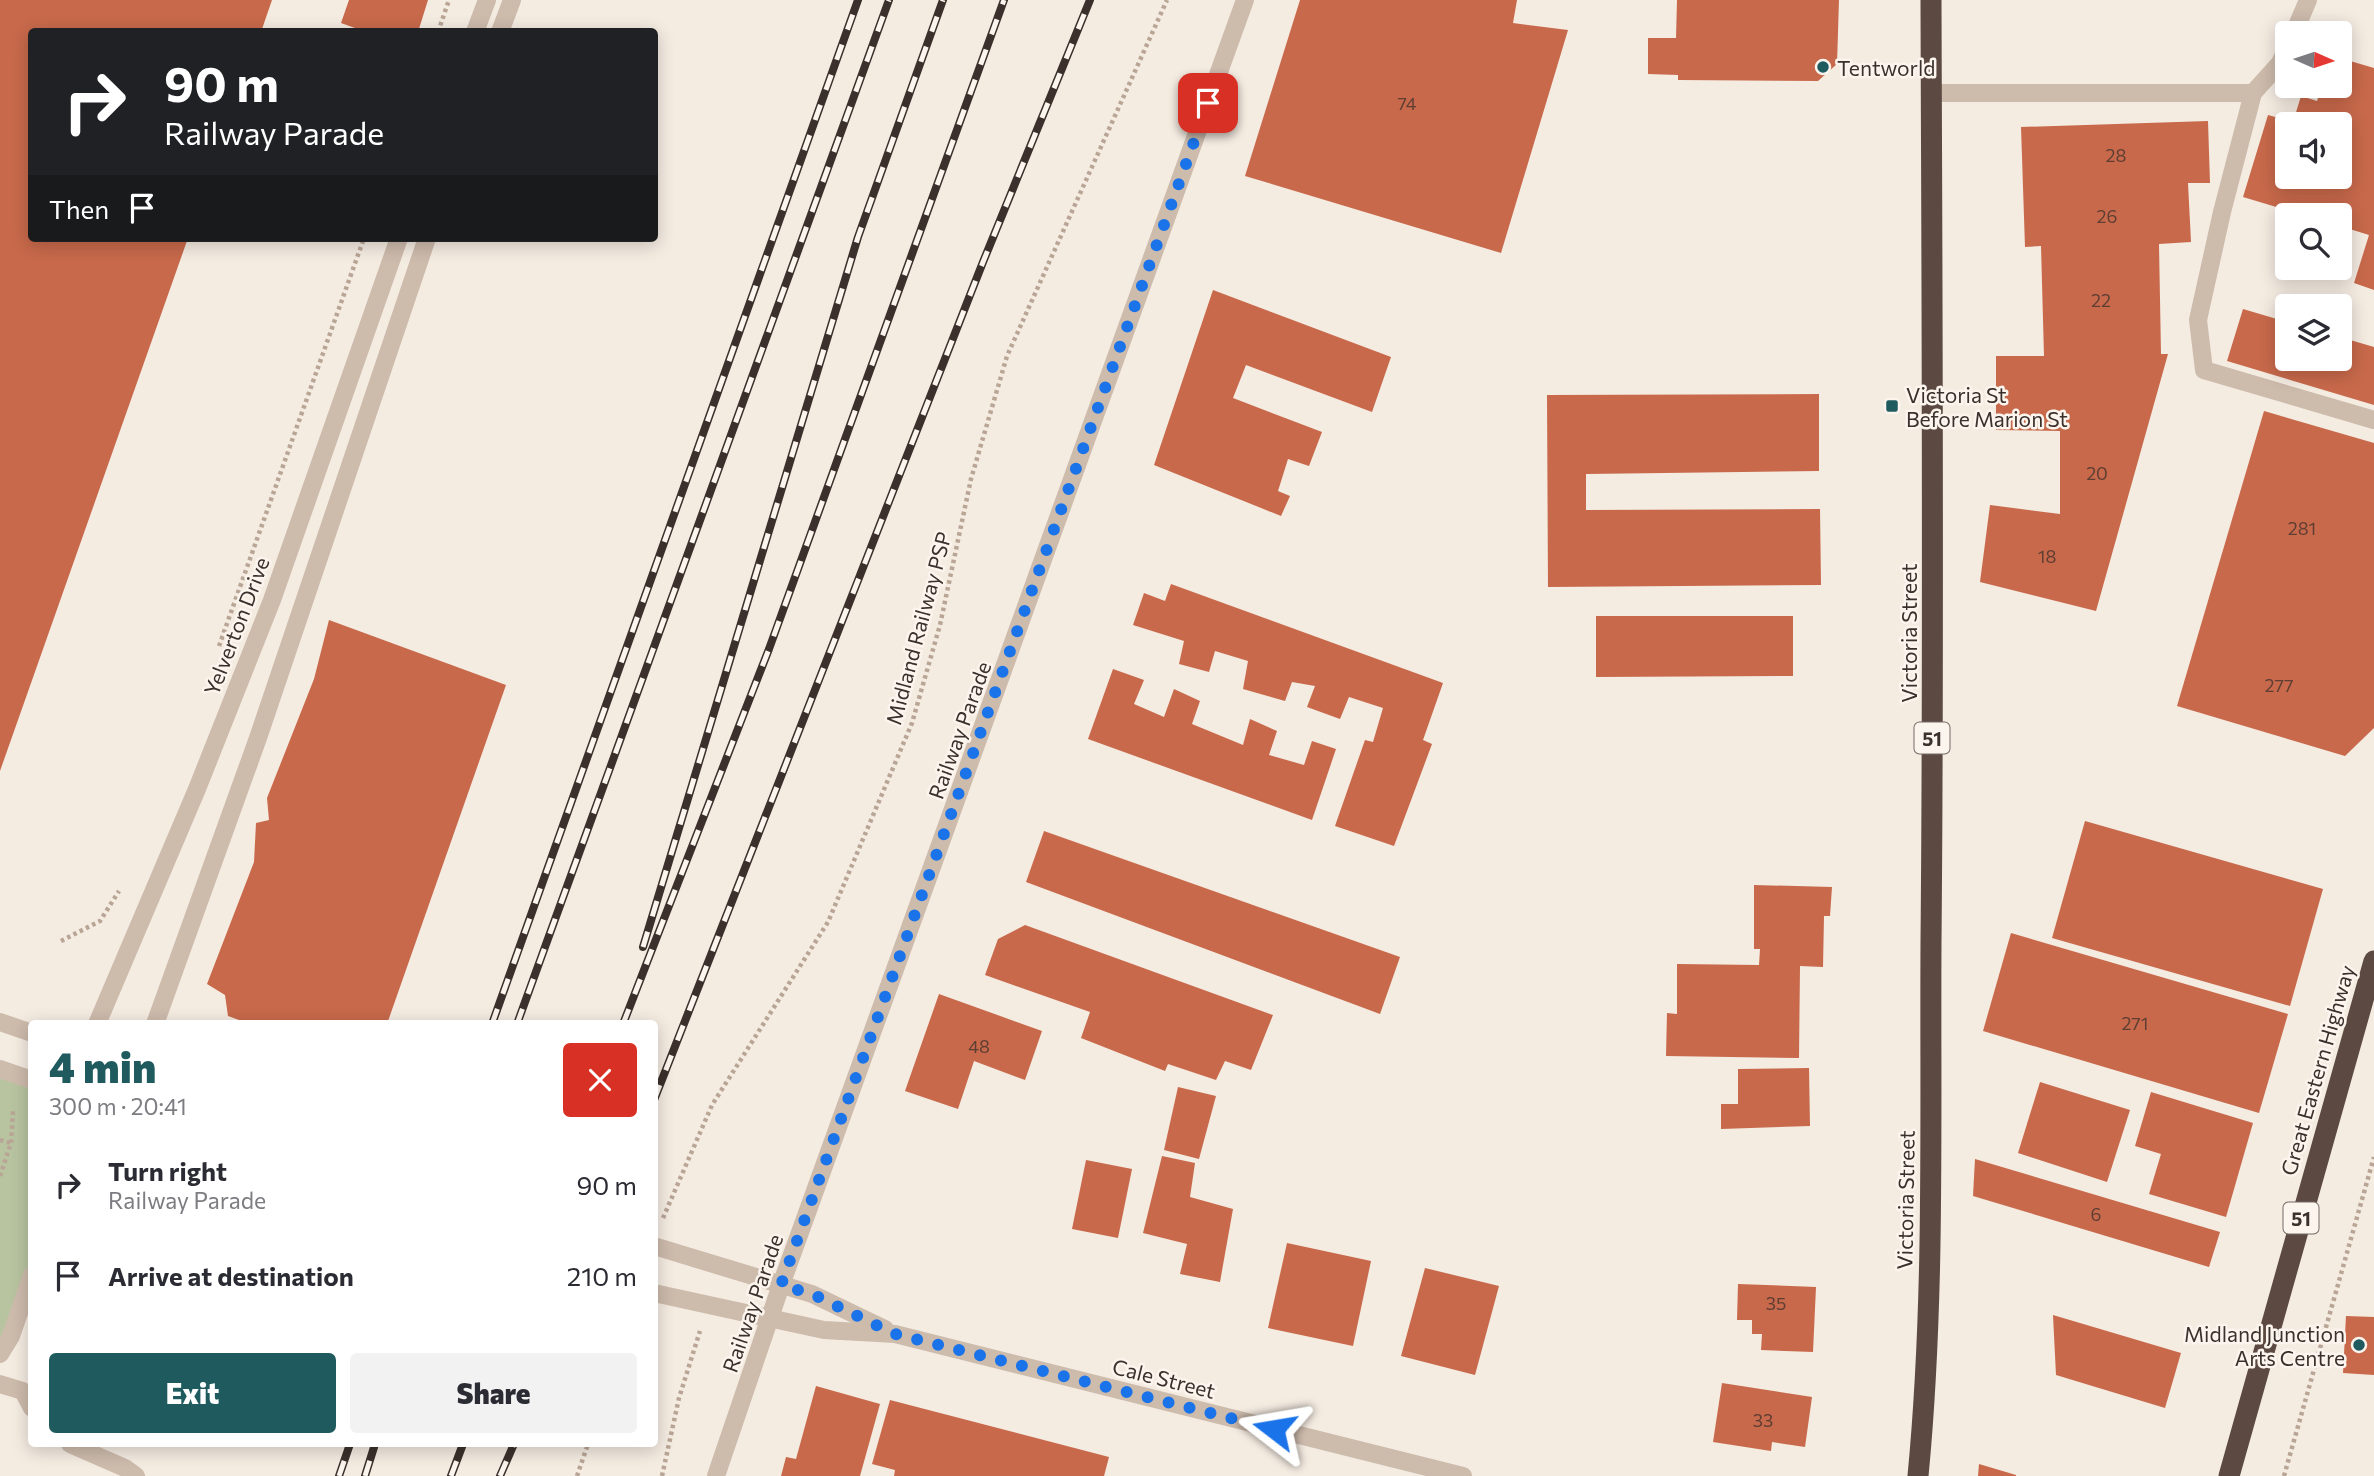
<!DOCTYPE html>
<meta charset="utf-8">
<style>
:root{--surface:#fff;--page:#f2f2f3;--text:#2b2b33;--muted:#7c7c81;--accent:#1f5a5e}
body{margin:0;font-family:Commissioner,sans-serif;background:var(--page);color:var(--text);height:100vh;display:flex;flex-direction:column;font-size:26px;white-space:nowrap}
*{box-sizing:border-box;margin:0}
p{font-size:23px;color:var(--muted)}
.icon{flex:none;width:38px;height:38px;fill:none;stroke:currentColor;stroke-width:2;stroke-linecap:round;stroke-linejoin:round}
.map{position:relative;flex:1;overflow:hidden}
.sheet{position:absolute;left:28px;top:1020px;width:630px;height:427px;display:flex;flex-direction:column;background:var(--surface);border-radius:7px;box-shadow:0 4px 18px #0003}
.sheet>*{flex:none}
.guide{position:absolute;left:28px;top:28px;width:630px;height:214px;border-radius:7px;box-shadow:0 4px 18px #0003;background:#202124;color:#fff;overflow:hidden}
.needle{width:46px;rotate:93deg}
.buttons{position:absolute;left:2275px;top:21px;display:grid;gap:14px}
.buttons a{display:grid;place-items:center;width:77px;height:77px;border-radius:7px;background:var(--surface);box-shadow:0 4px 18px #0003;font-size:35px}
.pin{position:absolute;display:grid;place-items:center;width:60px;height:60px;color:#fff;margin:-30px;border-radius:14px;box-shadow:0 4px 10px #0006}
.me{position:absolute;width:77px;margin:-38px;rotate:284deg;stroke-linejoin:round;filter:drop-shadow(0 0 5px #0008)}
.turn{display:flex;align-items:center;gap:24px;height:147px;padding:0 21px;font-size:32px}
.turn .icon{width:91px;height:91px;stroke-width:2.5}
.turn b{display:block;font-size:49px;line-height:60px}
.then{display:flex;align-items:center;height:66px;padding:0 21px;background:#0003;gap:14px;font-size:26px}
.round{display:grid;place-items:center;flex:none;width:74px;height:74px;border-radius:7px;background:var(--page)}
.overview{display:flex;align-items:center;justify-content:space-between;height:119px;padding:0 21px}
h1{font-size:42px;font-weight:800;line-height:52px;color:var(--accent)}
.primary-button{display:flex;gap:14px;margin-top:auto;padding:14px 21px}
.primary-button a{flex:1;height:80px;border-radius:7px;background:var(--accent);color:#fff;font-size:28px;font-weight:800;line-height:80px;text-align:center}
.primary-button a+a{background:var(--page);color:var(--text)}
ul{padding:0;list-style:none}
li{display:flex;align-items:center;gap:21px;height:91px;padding:0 21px}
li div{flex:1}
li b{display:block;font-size:26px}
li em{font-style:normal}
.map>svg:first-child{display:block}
.green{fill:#b8c4a0}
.building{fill:#c8694b;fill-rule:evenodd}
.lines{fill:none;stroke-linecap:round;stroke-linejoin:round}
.path{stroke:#b9a596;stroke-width:4.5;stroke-dasharray:3.5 3.5;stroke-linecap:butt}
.minor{stroke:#cdbbac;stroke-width:18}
.highway{stroke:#5c4a42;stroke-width:21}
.rail-casing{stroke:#3b302b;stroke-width:8}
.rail{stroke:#fbf5ee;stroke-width:5;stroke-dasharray:16;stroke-linecap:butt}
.route{stroke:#1a73e8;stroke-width:12;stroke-dasharray:0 21.6}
.poi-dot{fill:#1f5a5e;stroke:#fbf5ee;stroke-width:2.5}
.labels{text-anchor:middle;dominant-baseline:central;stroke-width:5;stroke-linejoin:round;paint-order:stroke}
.number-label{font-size:18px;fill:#5e3e33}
.shield{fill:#fbf5ee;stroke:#756b66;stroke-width:2}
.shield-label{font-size:19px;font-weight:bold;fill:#3b302b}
.poi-label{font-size:21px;fill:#3b302b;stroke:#fbf5ee;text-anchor:start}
.street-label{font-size:21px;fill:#3b302b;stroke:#fbf5ee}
</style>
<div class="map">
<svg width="2374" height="1476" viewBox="0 0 2374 1476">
<rect width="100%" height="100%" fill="#f4ebe1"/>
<path class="green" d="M 0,1069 L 32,1080 L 31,1275 L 0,1354 Z"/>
<g class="building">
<path d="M 0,0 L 272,0 L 261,32 L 32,32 L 32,238 L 188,238 L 0,771 Z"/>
<path d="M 349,0 L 428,0 L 418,32 L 366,32 L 341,23 Z"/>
<path d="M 1300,0 L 1517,0 L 1513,23 L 1568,30 L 1501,253 L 1245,176 Z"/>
<path d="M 1677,0 L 1839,0 L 1837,64 L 1818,81 L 1678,80 L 1678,75 L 1648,74 L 1648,38 L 1676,38 Z"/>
<path d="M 2340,58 L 2374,68 L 2374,290 L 2354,283 L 2369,235 L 2340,226 L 2340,215 L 2303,215 L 2243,197 L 2268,115 L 2293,122 L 2301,96 L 2317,101 L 2322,86 L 2340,86 ZM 2287,124 L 2340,124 L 2340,177 L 2287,177 Z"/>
<path d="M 2208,121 L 2210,183 L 2188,183 L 2191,242 L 2159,244 L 2161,354 L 2168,354 L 2096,611 L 1980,582 L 1990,505 L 2060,514 L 2060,431 L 1996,430 L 1996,356 L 2044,356 L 2041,246 L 2025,247 L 2021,127 Z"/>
<path d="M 1213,290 L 1391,357 L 1372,412 L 1246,365 L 1233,398 L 1322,432 L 1309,466 L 1288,459 L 1278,491 L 1290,496 L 1281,516 L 1154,465 Z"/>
<path d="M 2243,309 L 2287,322 L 2287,359 L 2340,359 L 2340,337 L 2374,347 L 2374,405 L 2227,361 Z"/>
<path d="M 1819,394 L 1819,471 L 1586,474 L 1586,510 L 1820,509 L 1821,585 L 1548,587 L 1547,395 Z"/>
<path d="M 2264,411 L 2374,443 L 2374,728 L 2345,756 L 2177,706 Z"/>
<path d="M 1171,584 L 1443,683 L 1423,740 L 1432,744 L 1394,846 L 1335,826 L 1365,740 L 1373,742 L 1383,708 L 1349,697 L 1340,719 L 1307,707 L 1315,686 L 1292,682 L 1285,701 L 1243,689 L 1248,661 L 1215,651 L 1209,672 L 1179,664 L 1184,641 L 1133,625 L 1144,593 L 1165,601 Z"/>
<path d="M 1596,616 L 1793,616 L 1793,676 L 1596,677 Z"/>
<path d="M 329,620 L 506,685 L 387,1024 L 250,1024 L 228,1016 L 225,995 L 207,984 L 254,862 L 256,823 L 269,820 L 267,798 L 314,679 Z"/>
<path d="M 1113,669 L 1144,680 L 1134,704 L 1164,717 L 1174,689 L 1200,701 L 1192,724 L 1243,745 L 1250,719 L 1277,731 L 1269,755 L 1304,765 L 1312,741 L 1336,749 L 1312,820 L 1088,739 Z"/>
<path d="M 2085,821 L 2323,889 L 2290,1006 L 2052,938 Z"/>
<path d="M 1044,831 L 1400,957 L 1380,1014 L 1026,882 Z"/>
<path d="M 1754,885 L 1832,887 L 1830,916 L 1824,916 L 1823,967 L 1800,966 L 1799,1058 L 1666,1056 L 1667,1013 L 1677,1014 L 1677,964 L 1759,965 L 1760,949 L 1754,949 Z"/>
<path d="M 1025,925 L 1273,1015 L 1251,1070 L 1225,1061 L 1216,1080 L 1168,1064 L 1165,1071 L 1081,1038 L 1090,1012 L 985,975 L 998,939 Z"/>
<path d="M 2011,933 L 2288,1014 L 2259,1113 L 1983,1031 Z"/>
<path d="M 939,994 L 1042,1031 L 1025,1080 L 974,1061 L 958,1109 L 905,1091 Z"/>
<path d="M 1809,1068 L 1810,1126 L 1721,1129 L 1721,1104 L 1738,1104 L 1738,1069 Z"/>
<path d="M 2040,1082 L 2130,1110 L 2107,1182 L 2018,1153 Z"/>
<path d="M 1178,1087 L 1216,1096 L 1199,1159 L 1164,1150 Z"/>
<path d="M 2151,1092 L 2253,1123 L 2226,1217 L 2149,1194 L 2161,1154 L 2135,1146 Z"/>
<path d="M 1162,1156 L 1195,1163 L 1190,1197 L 1233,1209 L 1220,1282 L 1180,1274 L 1187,1244 L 1143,1233 Z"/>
<path d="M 1975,1159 L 2220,1232 L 2209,1267 L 1973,1196 Z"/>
<path d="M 1086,1160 L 1132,1169 L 1118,1238 L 1072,1229 Z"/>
<path d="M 1287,1243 L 1371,1261 L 1353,1346 L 1268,1328 Z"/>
<path d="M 1425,1268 L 1499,1286 L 1475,1375 L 1401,1356 Z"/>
<path d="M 1738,1284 L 1816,1287 L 1813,1352 L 1761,1350 L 1762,1334 L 1752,1334 L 1752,1320 L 1737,1320 Z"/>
<path d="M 2053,1315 L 2181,1353 L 2165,1408 L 2056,1375 Z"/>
<path d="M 2346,1316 L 2374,1317 L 2374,1375 L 2343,1373 Z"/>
<path d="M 1722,1383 L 1812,1397 L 1805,1447 L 1772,1442 L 1771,1451 L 1713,1442 Z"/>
<path d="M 816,1386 L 880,1404 L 860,1476 L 781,1476 L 786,1457 L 796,1459 Z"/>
<path d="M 890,1400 L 1109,1457 L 1104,1476 L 894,1476 L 895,1470 L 872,1464 Z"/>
<path d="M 1979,1464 L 2016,1475 L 2016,1476 L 1978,1476 Z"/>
</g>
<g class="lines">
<g class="path">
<path d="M 438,32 L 449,0"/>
<path d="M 219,646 L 364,238"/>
<path d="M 61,941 L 100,921 L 119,891"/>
<path d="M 0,1140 L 11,1143"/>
<path d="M 0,1176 L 11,1143 L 13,1111"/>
<path d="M 663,1218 L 712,1105 L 828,922 L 912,723 L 940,625 L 971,479 L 1007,356 L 1167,0"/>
<path d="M 577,1476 L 588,1444"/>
<path d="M 662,1476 L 679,1398 L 700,1331"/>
<path d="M 2284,1476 L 2374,1157"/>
</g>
<g class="minor">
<path d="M 475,32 L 487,0"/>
<path d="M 500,32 L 512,0"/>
<path d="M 2294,33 L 2308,0"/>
<path d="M 2287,47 L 2280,63 L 2253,93 L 2222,212 L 2198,320 L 2204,370 L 2374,420"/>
<path d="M 1931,93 L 2253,93"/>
<path d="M 0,1022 L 32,1033"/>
<path d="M 97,1024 L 197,789 L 272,600 L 399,238"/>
<path d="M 155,1024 L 258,738 L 427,238"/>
<path d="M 0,1069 L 32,1080"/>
<path d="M 654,1246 L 812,1294 L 885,1329"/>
<path d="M 654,1293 L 824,1330 L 895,1334 L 1463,1476"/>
<path d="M 0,1354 L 11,1336 L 32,1275"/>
<path d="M 0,1384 L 23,1391 L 32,1408"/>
<path d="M 70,1444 L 125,1468 L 136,1476"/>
<path d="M 716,1476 L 781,1285 L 1245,0"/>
</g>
<g class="highway">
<path d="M 1918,1476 C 1935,1299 1930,1120 1931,942 C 1934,628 1932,314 1931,0"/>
<path d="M 2229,1476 L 2374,961"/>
</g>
<defs>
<g id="rail">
<path d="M 643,947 L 858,237 L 943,0"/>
<path d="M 492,1024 L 858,0"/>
<path d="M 517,1024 L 889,0"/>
<path d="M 623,1024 L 769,649 L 1004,0"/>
<path d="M 654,1100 L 983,262 L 1090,0"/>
<path d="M 339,1476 L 350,1444"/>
<path d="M 365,1476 L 375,1444"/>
<path d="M 451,1476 L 463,1444"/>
<path d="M 500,1476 L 514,1444"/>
</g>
</defs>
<use href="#rail" class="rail-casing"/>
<use href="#rail" class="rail"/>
</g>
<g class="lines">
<path class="route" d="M 1208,103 L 781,1285 L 812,1294 L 895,1334 L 1274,1429"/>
</g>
<g class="poi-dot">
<circle cx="1823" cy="67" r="7"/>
<rect x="1885" y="399" width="14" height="14" rx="3.5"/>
<circle cx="2359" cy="1345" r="7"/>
</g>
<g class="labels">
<g class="number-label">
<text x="1407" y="103">74</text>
<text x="2116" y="155">28</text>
<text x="2107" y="216">26</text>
<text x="2101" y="300">22</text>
<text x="2097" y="473">20</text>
<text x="2302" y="528">281</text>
<text x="2047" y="556">18</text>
<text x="2279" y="685">277</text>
<text x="2135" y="1023">271</text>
<text x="979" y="1046">48</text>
<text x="2096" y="1214">6</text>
<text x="1776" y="1303">35</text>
<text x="1763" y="1420">33</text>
</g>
<g class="shield">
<rect x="1914.5" y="722.5" width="35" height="31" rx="5"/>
<rect x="2283.5" y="1202.5" width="35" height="31" rx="5"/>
</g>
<g class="shield-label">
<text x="1932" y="738">51</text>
<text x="2301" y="1218">51</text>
</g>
<g class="poi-label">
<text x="1837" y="67">Tentworld</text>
<text x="1906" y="394">Victoria St<tspan x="1906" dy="24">Before Marion St</tspan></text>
<text x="2345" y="1333" text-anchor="end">Midland Junction<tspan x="2345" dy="24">Arts Centre</tspan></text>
</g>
<g class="street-label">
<text transform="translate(236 626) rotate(-69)">Yelverton Drive</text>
<text transform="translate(918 628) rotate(-75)">Midland Railway PSP</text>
<text transform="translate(1908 633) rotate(-90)">Victoria Street</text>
<text transform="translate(959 730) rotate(-70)">Railway Parade</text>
<text transform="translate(2317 1070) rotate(-74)">Great Eastern Highway</text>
<text transform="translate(1905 1200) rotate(-89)">Victoria Street</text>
<text transform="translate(752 1303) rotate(-71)">Railway Parade</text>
<text transform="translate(1164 1378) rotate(14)">Cale Street</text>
</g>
</g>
</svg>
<div class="buttons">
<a><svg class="needle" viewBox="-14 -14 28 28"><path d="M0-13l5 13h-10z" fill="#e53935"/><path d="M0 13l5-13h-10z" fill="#7c7c81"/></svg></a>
<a><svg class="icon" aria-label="sound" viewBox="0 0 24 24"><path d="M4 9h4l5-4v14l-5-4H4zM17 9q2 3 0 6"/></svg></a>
<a><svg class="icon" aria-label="search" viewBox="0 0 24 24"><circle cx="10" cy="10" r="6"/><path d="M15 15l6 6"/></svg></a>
<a><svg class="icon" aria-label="layers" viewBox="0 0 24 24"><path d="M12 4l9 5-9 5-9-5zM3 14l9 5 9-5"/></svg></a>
</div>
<div class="pin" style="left:1208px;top:103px;background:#d93025"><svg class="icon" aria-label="arrive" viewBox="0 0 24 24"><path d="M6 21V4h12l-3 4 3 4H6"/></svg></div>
<svg class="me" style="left:1274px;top:1429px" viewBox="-20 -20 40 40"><path d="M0-17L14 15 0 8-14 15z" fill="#1a73e8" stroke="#fff" stroke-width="4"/></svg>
<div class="guide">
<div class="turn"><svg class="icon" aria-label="right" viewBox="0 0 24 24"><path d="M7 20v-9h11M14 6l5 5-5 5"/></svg><div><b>90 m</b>Railway Parade</div></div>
<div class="then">Then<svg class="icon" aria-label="arrive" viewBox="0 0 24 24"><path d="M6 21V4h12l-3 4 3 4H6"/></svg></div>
</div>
<section class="sheet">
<div class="overview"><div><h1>4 min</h1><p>300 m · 20:41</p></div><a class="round" style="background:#d93025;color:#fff"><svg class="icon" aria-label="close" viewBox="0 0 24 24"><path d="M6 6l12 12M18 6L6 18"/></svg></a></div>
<ul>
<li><svg class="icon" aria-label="right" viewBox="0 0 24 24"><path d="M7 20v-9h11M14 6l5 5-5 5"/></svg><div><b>Turn right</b><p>Railway Parade</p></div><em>90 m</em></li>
<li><svg class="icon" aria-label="arrive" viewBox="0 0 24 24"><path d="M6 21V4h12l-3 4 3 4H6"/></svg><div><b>Arrive at destination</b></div><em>210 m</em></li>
</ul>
<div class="primary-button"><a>Exit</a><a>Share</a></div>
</section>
</div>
